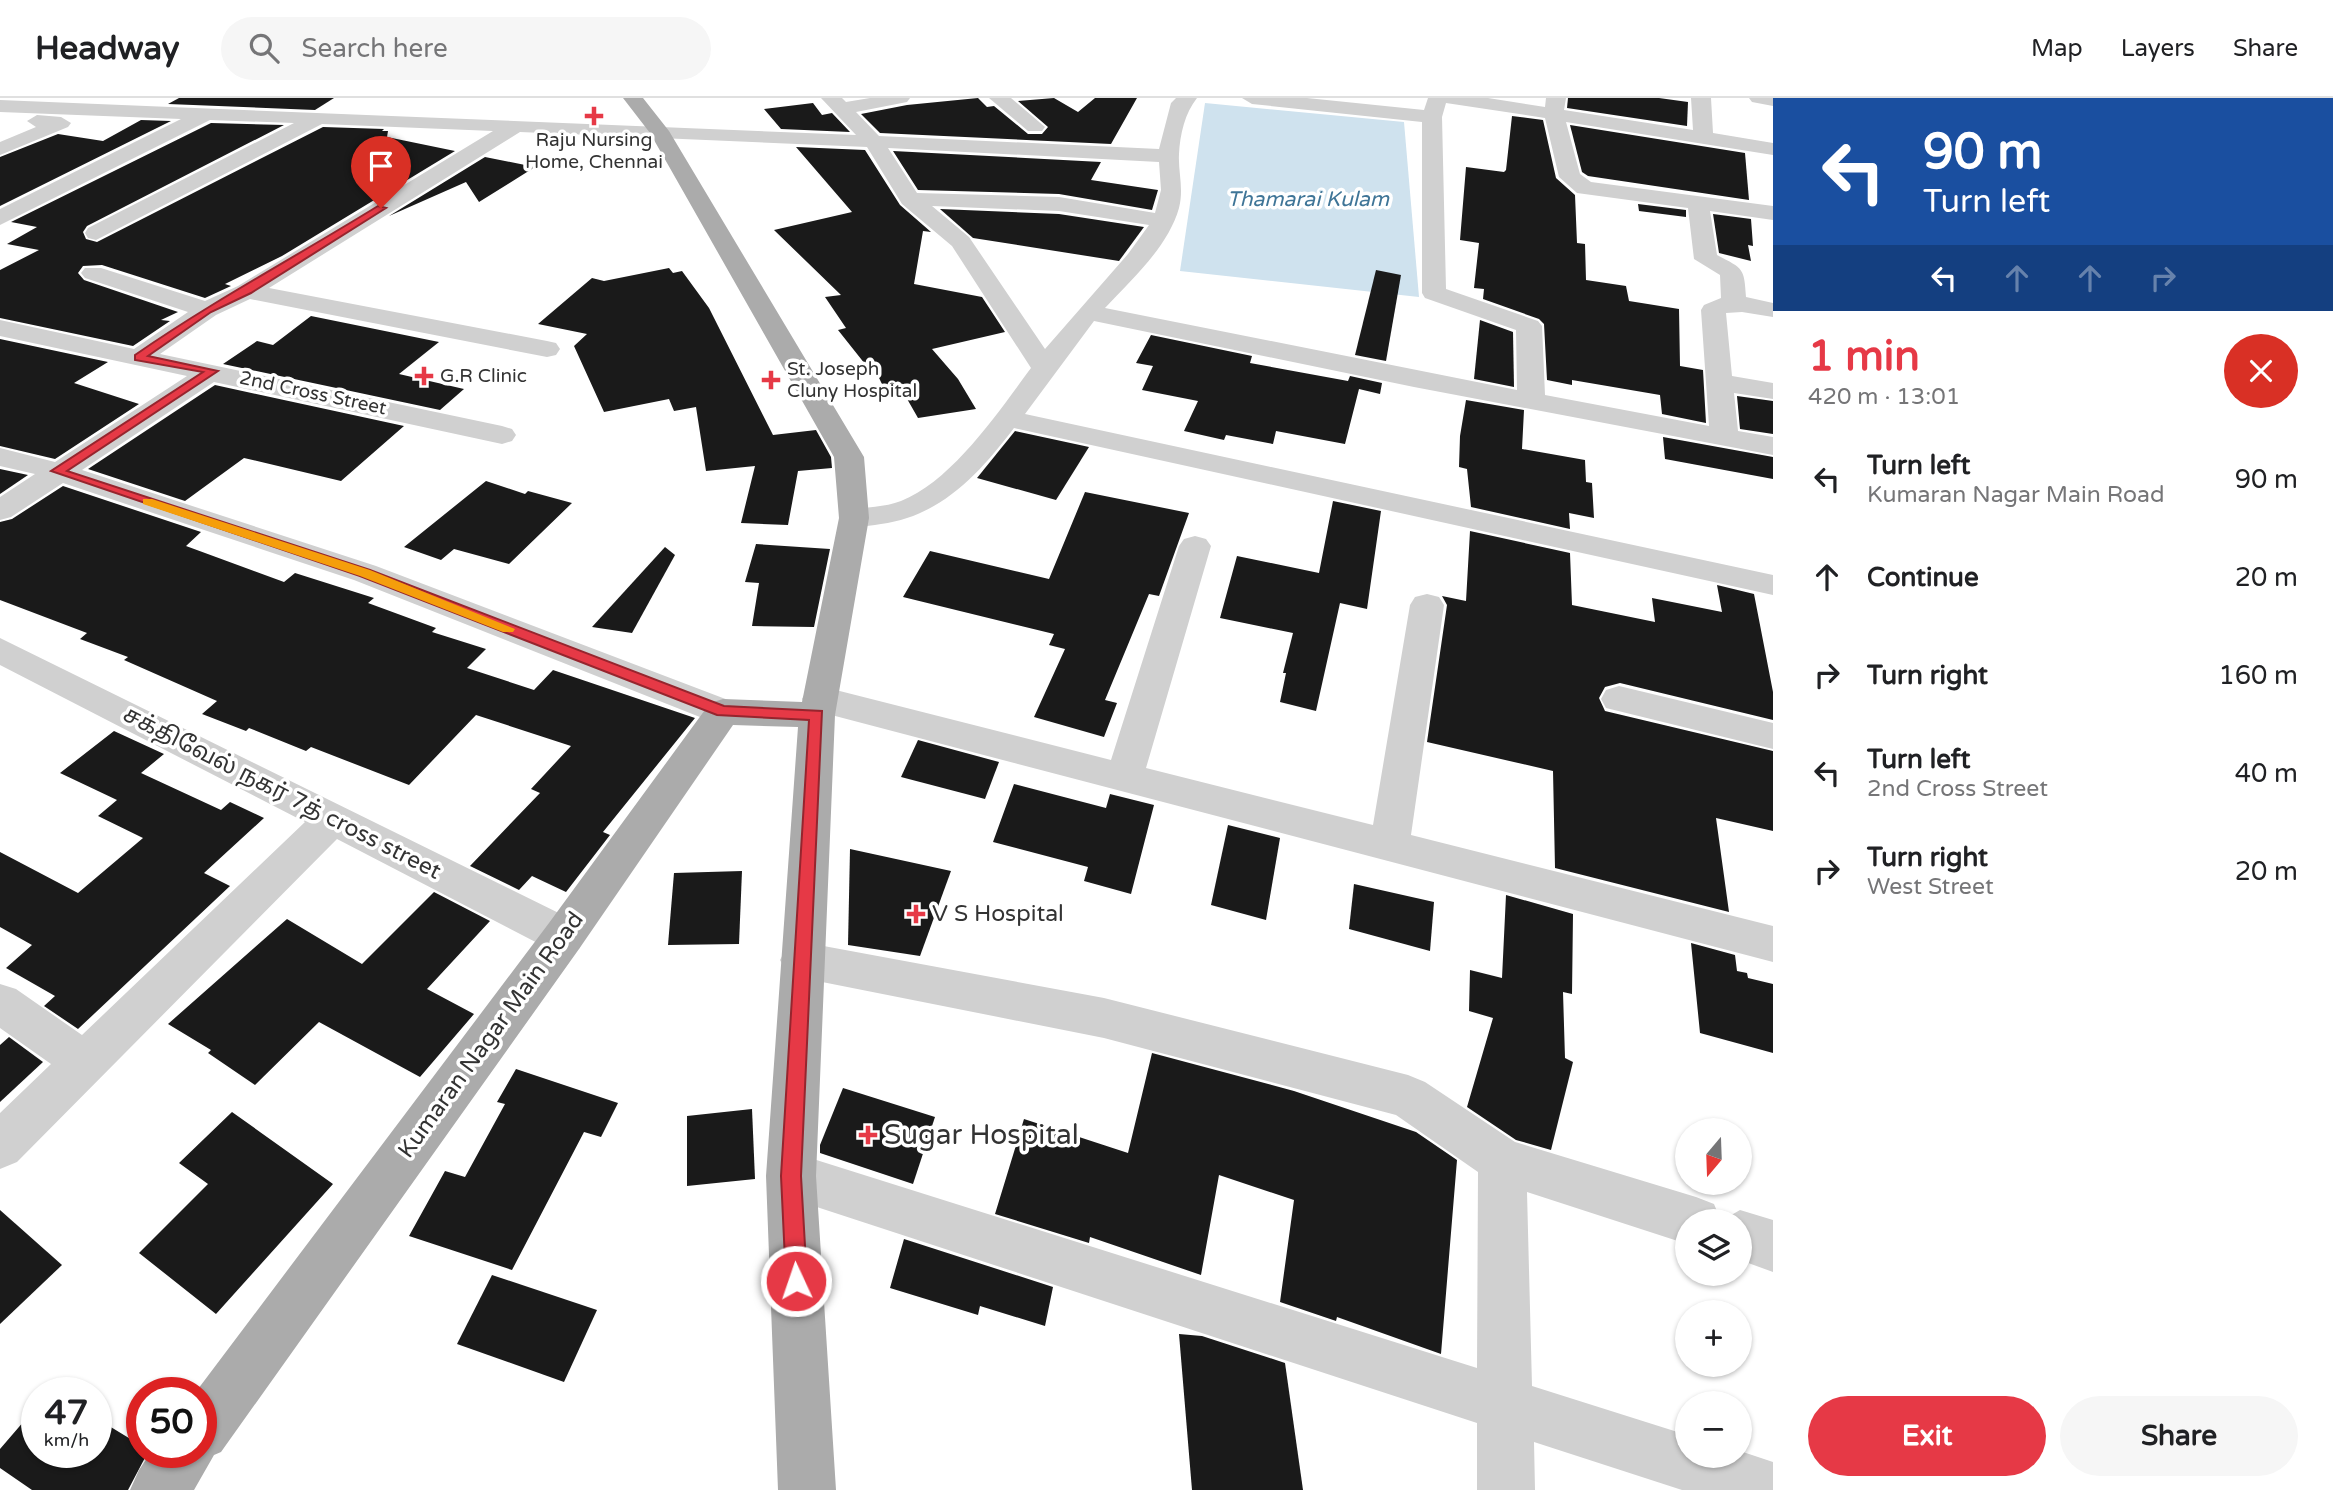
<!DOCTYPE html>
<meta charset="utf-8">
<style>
:root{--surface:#fff;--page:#f6f6f6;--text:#202124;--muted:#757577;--line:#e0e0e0;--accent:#e63946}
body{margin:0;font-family:"Varela Round","Noto Sans Tamil",sans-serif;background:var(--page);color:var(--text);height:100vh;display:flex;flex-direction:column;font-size:26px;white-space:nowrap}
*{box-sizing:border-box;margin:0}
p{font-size:23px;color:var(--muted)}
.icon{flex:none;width:38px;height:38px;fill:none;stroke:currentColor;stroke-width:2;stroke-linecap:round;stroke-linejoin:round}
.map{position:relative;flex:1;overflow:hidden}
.panel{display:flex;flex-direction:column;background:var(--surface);width:560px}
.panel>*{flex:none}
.top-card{background:#1a4fa0;color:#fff;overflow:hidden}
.needle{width:46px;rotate:199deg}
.controls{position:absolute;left:1675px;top:1020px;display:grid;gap:14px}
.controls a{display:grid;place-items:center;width:77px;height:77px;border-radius:50%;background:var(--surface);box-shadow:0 2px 5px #0004;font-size:35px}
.speed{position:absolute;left:21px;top:1279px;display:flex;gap:14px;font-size:35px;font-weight:700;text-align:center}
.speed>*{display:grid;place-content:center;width:91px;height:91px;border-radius:50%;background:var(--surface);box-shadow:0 2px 5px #0004;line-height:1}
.speed small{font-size:18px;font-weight:400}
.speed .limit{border:10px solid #d22;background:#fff;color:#111}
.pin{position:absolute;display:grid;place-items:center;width:60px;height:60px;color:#fff;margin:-72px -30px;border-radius:50% 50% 50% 0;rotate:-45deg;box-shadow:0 0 7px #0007}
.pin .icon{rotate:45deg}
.me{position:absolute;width:77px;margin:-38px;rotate:357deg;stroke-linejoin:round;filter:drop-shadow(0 0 5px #0008)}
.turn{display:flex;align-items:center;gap:24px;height:147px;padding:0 35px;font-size:32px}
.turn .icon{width:91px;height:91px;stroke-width:2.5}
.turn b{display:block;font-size:49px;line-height:60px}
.lanes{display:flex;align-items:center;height:66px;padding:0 35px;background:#0003;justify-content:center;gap:35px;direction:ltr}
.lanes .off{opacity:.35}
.round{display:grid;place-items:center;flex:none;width:74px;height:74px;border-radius:37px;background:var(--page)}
.overview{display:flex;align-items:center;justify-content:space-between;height:119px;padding:0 35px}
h1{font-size:42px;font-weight:800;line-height:52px;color:var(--accent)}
.action{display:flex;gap:14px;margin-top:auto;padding:14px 35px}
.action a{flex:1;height:80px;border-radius:42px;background:var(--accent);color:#fff;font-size:28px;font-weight:800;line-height:80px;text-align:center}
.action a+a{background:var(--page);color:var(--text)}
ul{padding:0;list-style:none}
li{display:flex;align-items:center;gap:21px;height:98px;padding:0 35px}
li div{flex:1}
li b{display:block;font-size:26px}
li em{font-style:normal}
header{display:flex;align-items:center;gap:42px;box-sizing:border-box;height:98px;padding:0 35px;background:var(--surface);border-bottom:2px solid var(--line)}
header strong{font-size:33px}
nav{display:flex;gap:38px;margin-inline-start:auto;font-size:24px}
.search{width:490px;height:63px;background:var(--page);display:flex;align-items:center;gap:18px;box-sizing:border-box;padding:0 24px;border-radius:38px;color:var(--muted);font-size:26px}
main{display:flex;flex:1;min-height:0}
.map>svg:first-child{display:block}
.water{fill:#cfe2ee}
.building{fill:#1a1a1a}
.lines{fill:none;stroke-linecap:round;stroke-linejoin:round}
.minor{fill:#d0d0d0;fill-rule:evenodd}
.major{fill:#ababab;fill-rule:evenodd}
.route{fill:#e63946;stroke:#96252e;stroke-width:2}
.slow{fill:#f59e0b}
.poi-dot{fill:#e63946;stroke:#fff;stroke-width:2.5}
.labels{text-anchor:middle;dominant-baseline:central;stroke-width:7;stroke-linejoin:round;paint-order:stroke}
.far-poi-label{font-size:19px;fill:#333;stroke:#fff;text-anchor:start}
.far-street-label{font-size:19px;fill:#333;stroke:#fff}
.far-water-label{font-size:21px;font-style:italic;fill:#3f7597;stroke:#fff}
.street-label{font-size:23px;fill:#333;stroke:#fff}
.poi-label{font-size:23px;fill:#333;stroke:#fff;text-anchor:start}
.near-poi-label{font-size:28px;fill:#333;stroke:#fff;text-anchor:start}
</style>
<header>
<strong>Headway</strong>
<div class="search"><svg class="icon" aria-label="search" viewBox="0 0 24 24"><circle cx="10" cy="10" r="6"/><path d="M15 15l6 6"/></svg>Search here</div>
<nav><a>Map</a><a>Layers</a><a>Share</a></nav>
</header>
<main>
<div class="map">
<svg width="1773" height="1392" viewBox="0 0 1773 1392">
<rect width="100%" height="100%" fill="#fff"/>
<path class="water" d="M 1205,5 L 1404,24 L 1419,199 L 1180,173 Z"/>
<g class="building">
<path d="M 179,0 L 334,0 L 315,12 L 168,6 Z"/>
<path d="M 978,0 L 987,9 L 994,8 L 1028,36 L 1042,36 L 1048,29 L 1018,3 L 1054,0 L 1078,14 L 1095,0 L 1137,0 L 1111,46 L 880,35 L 861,16 L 907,7 Z"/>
<path d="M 1568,0 L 1659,0 L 1688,4 L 1687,28 L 1567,10 Z"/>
<path d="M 813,5 L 822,17 L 832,15 L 850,34 L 781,31 L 764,11 Z"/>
<path d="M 1512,18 L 1543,22 L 1556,80 L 1575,97 L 1577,145 L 1585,146 L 1586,182 L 1626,188 L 1629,203 L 1679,211 L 1680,268 L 1703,272 L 1706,325 L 1662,316 L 1660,297 L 1572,282 L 1572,287 L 1547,282 L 1544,226 L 1539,221 L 1483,201 L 1484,191 L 1474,190 L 1479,145 L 1460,142 L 1466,69 L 1504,74 L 1506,72 Z"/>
<path d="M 141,22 L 171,23 L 0,108 L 0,59 L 58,36 L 103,43 Z"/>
<path d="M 211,25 L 284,27 L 87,128 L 83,134 L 86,141 L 97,144 L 323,29 L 384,31 L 382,33 L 388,33 L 387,39 L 455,53 L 282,158 L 225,186 L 231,188 L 205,200 L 102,167 L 83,168 L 78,175 L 84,182 L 178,214 L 161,222 L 170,223 L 133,248 L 0,220 L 0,172 L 39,152 L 7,146 L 37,129 L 11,124 Z"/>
<path d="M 1570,27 L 1745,55 L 1749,102 L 1588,78 L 1582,74 Z"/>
<path d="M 796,49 L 865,52 L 900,107 L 931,134 L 923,133 L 914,186 L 982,199 L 1005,234 L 932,251 L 958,281 L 976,311 L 918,320 L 906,299 L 889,301 L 872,265 L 865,266 L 838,232 L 846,230 L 825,199 L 841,197 L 774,132 L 852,114 Z"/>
<path d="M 893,53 L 1101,64 L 1091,82 L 1158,92 L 1152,112 L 1059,96 L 918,92 Z"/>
<path d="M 485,59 L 535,69 L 479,104 L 466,84 L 389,118 Z"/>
<path d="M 1638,106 L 1686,112 L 1686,119 L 1639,113 Z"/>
<path d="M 940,111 L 1059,116 L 1144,129 L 1119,163 L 973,140 Z"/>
<path d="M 1713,116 L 1751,121 L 1753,148 L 1748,147 L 1751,163 L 1719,155 Z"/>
<path d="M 669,170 L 673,175 L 682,173 L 709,210 L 773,337 L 816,332 L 831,359 L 832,370 L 798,373 L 788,427 L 741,425 L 755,368 L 706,373 L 696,309 L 674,313 L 669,301 L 604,314 L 574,248 L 587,236 L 538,226 L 592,180 L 604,183 Z"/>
<path d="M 1376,172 L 1401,177 L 1386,263 L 1355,257 Z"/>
<path d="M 311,218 L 439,244 L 399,276 L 464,291 L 440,312 L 223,266 L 257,243 L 273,247 Z"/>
<path d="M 1480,222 L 1513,234 L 1514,289 L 1474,281 Z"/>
<path d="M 1151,237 L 1252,258 L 1250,265 L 1348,283 L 1350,278 L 1382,285 L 1380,296 L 1359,291 L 1345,346 L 1276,333 L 1273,346 L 1226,337 L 1224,342 L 1184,333 L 1198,303 L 1142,292 L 1153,268 L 1136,265 Z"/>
<path d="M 0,241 L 108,264 L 74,285 L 139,306 L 55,361 L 0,348 Z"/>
<path d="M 215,287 L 404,328 L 341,383 L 244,360 L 185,403 L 88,371 Z"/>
<path d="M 1737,298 L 1773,303 L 1773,336 L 1740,331 Z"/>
<path d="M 1466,302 L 1524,312 L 1522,351 L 1585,362 L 1586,384 L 1592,385 L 1594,420 L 1569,415 L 1570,431 L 1471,409 L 1467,371 L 1459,369 L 1460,338 Z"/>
<path d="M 1015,333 L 1089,349 L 1056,402 L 977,380 Z"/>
<path d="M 1663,339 L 1773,359 L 1773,381 L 1665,361 Z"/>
<path d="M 0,371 L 28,377 L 0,396 Z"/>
<path d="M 486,383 L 525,396 L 528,393 L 572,405 L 509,466 L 454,451 L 441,462 L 404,449 Z"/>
<path d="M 63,388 L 201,434 L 186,448 L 284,484 L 295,475 L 374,500 L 368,505 L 436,530 L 432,534 L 486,551 L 467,570 L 534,592 L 553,572 L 695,620 L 603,734 L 610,737 L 566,794 L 532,778 L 519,792 L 470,768 L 540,695 L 531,691 L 571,648 L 476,617 L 409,687 L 311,649 L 306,653 L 249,630 L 246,633 L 202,616 L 217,603 L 124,562 L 128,559 L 80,541 L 87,535 L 0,502 L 0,424 L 12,421 Z"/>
<path d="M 1085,394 L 1189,415 L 1159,498 L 1149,496 L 1105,602 L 1117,605 L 1104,639 L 1034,619 L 1065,551 L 1049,547 L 1054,536 L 903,499 L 930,453 L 1049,481 Z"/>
<path d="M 1333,403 L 1381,413 L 1367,511 L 1340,505 L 1316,613 L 1280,604 L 1286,575 L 1283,575 L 1293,535 L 1220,520 L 1237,458 L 1319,475 Z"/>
<path d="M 1470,433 L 1570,455 L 1572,507 L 1655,524 L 1652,500 L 1722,514 L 1717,487 L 1754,496 L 1773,594 L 1773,622 L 1620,585 L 1605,589 L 1599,600 L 1605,613 L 1773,653 L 1773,733 L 1716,720 L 1729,814 L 1555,770 L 1553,673 L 1427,644 L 1447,507 L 1442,498 L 1466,503 Z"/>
<path d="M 756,446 L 830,451 L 814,529 L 752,528 L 759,485 L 745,484 Z"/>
<path d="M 665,449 L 675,457 L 632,535 L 592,529 Z"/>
<path d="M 114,633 L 164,656 L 141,675 L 221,712 L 230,704 L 264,720 L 204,775 L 230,788 L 78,931 L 44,908 L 55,898 L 6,870 L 32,847 L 0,829 L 0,754 L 78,795 L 143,740 L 98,718 L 117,702 L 60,675 Z"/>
<path d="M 918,642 L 999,664 L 985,701 L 901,679 Z"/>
<path d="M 1014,686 L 1106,710 L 1110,696 L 1154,707 L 1131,796 L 1084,783 L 1088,769 L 993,744 Z"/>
<path d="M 1228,727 L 1280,740 L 1266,822 L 1211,807 Z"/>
<path d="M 850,751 L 951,773 L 920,858 L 848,847 Z"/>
<path d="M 742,773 L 739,846 L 668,847 L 674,775 Z"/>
<path d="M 1354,786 L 1434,804 L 1430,853 L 1349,831 Z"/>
<path d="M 434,794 L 490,823 L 427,891 L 474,916 L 420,979 L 319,924 L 255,987 L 208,955 L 211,952 L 168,926 L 287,821 L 362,866 Z"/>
<path d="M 1506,797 L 1573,816 L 1572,896 L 1563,894 L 1565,960 L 1573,964 L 1551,1052 L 1516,1042 L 1467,1009 L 1493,920 L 1469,913 L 1470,872 L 1502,880 Z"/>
<path d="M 1691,845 L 1735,857 L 1737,873 L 1747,875 L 1748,880 L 1773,886 L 1773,955 L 1700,935 Z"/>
<path d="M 9,939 L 43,964 L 0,1004 L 0,947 Z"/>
<path d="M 1152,955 L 1294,993 L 1416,1034 L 1457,1062 L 1441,1256 L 1337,1219 L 1336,1223 L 1280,1204 L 1294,1102 L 1219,1077 L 1201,1177 L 1090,1139 L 1089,1145 L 995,1116 L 1024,1021 L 1128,1055 Z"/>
<path d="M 516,971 L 618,1005 L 601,1039 L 584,1034 L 512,1172 L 409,1138 L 445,1073 L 465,1079 L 505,1006 L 497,1004 Z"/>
<path d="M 843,990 L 935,1019 L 913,1086 L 820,1055 L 820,1047 Z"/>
<path d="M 752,1011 L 755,1081 L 687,1088 L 687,1018 Z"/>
<path d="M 232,1014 L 333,1086 L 216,1216 L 139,1155 L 208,1086 L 179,1065 Z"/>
<path d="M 0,1112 L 62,1167 L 0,1226 Z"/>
<path d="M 904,1141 L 1053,1189 L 1045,1228 L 980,1208 L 978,1217 L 890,1190 Z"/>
<path d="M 492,1177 L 597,1212 L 564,1284 L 457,1246 Z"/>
<path d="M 1179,1236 L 1202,1238 L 1285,1265 L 1303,1392 L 1192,1392 Z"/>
<path d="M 37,1308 L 37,1354 L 96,1354 L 96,1320 L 142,1348 L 142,1354 L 148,1354 L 128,1392 L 32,1392 L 0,1370 L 0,1351 Z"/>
</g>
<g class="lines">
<g class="minor">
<path d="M 821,0 L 842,0 L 846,4 L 870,0 L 910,0 L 907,4 L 856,14 L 879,38 L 1159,51 L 1171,5 L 1176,0 L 1197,0 C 1185,15 1180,36 1179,56 C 1178,74 1184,90 1179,110 C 1168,149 1132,181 1105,210 L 1517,292 L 1516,232 L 1425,200 L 1422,195 L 1422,24 L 1252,6 L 1242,0 L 1307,0 L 1424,12 L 1428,0 L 1488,0 L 1545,9 L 1546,0 L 1566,0 L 1564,12 L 1693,32 L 1691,0 L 1711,0 L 1713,35 L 1773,45 L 1773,57 L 1566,24 L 1580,76 L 1591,84 L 1773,108 L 1773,122 L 1710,113 L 1717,157 C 1744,171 1744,170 1746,199 L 1773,205 L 1773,219 L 1742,214 L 1726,215 L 1732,278 L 1773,285 L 1773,301 L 1734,295 L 1738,333 L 1773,339 L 1773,357 L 1414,289 L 1094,223 L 1025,316 L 1773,477 L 1773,497 L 1014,330 C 979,376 941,418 881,426 C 868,428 856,430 843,427 L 839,420 L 843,413 C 862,409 883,410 901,403 C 952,383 999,313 1031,270 L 952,148 L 902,106 L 867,49 L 520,34 L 269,190 L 547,243 L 556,245 L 560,251 L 556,257 L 547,259 L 250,201 L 216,217 L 160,256 L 502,328 L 512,331 L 516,337 L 512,343 L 502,346 L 214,284 L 82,372 L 376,468 L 736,605 L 741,614 L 736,623 L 723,627 L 710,623 L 354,482 L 63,385 L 11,419 L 0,422 L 0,399 L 35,376 L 0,368 L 0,350 L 55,364 L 187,278 L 0,238 L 0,222 L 134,251 L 188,214 L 85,180 L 81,175 L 85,170 L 101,170 L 205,203 L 238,188 L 493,33 L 322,26 L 96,142 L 88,140 L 85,135 L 88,130 L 294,25 L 210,22 L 0,127 L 0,111 L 181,21 L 0,14 L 0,2 L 856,37 ZM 1446,5 L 1545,20 L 1559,79 L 1577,95 L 1688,110 L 1694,161 L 1720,177 L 1721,200 L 1704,207 L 1701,212 L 1709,328 L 1545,297 L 1542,228 L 1538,223 L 1446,191 L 1442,19 ZM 888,50 L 1159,64 L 1161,92 L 1155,115 L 1059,99 L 917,95 ZM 932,108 L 1059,113 L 1149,127 L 1128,156 L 1045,251 L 969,139 Z"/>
<path d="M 989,0 L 1011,0 L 1045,29 L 1042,33 L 1028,33 Z"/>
<path d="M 1749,0 L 1773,0 L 1773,8 L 1752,4 Z"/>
<path d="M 37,17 L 61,19 L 71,25 L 68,29 L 0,57 L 0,44 L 36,29 L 27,23 Z"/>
<path d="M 1195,438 L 1206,441 L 1211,448 L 1146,670 L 1373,727 L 1410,507 L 1415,499 L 1427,496 L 1439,499 L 1444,507 L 1411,737 L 1773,828 L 1773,864 L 820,614 L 807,610 L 802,601 L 807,592 L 820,588 L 1111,662 L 1179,448 L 1184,441 Z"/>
<path d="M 0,540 L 579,825 L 585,838 L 579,851 L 564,856 L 549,851 L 337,741 L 17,1064 L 0,1071 L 0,1015 L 51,966 L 0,930 L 0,886 L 16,891 L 82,937 L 305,724 L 0,567 Z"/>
<path d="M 1619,588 L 1773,625 L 1773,651 L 1606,610 L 1601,601 L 1606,592 Z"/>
<path d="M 802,844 L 1104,900 L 1408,977 L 1425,984 L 1515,1044 L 1696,1099 L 1714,1106 L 1721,1123 L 1740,1112 L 1773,1122 L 1773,1174 L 1740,1162 L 1740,1124 L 1687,1124 L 1687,1146 L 1527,1094 L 1532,1288 L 1687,1337 L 1687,1358 L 1740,1358 L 1740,1353 L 1773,1364 L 1773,1392 L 1682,1392 L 1534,1344 L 1535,1392 L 1477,1392 L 1477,1325 L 774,1095 L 766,1078 L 774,1061 L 791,1054 L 1477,1270 L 1478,1074 L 1396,1017 L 1104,940 L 802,880 L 787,875 L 780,862 L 787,849 Z"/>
</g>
<path class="major" d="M 623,0 L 643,0 L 669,33 L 864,359 L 869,420 L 835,617 L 816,1078 L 836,1392 L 778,1392 L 766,1078 L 798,629 L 733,627 L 579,851 L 221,1354 L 214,1357 L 194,1392 L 130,1392 L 139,1372 L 151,1354 L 201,1354 L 201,1295 L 195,1295 L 549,825 L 710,605 L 723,601 L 802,604 L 839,420 L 834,359 L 650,35 Z"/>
</g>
<path class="route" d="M 378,108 L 386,110 L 251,195 L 211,214 L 148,258 L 218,273 L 67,373 L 370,472 L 724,608 L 822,613 L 801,1078 L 807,1183 L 804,1190 L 796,1193 L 789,1190 L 786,1183 L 781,1078 L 809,622 L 717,617 L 360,478 L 51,373 L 203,274 L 135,262 L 135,257 C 213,203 297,158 378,108 Z"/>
<path class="slow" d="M 143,401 L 152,401 L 370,472 L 515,531 L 513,534 L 503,534 L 360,478 L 143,406 Z"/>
<g class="poi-dot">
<path d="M590.5 7.5h7v7h7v7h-7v7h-7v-7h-7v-7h7z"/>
<path d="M420.5 267.5h7v7h7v7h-7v7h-7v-7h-7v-7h7z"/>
<path d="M767.5 271.5h7v7h7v7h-7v7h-7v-7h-7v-7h7z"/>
<path d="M912.5 805.5h7v7h7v7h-7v7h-7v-7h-7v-7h7z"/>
<path d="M864.5 1026.5h7v7h7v7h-7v7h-7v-7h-7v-7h7z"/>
</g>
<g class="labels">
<g class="far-poi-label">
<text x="594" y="42" text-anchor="middle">Raju Nursing<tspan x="594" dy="22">Home, Chennai</tspan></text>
<text x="787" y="271">St. Joseph<tspan x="787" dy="22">Cluny Hospital</tspan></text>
<text x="440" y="278">G.R Clinic</text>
</g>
<g class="far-street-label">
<text transform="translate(313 295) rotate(12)">2nd Cross Street</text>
</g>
<g class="far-water-label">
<text x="1308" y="101">Thamarai Kulam</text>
</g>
<g class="street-label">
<text transform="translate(282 695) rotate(27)">சக்திவேல் நகர் 7த் cross street</text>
<text transform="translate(491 937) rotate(-54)">Kumaran Nagar Main Road</text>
</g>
<g class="poi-label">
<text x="932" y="816">V S Hospital</text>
</g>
<g class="near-poi-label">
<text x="884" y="1037">Sugar Hospital</text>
</g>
</g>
</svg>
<div class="controls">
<a><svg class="needle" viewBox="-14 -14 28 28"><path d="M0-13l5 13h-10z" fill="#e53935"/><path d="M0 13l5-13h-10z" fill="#757577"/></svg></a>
<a><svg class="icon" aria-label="layers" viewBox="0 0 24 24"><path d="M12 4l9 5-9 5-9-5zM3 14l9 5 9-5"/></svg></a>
<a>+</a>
<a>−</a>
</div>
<div class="speed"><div>47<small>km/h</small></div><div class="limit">50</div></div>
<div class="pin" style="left:381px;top:110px;background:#d93025"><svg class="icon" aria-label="arrive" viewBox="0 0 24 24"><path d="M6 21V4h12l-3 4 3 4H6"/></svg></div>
<svg class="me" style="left:796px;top:1183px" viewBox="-20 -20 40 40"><circle r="17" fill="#e63946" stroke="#fff" stroke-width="3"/><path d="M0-11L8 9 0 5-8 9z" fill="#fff"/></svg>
</div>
<section class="panel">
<div class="top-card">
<div class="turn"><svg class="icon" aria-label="left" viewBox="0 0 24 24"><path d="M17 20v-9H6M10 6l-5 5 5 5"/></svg><div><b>90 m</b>Turn left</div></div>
<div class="lanes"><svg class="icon" aria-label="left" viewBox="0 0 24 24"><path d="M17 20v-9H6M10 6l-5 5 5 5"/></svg><svg class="icon off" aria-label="ahead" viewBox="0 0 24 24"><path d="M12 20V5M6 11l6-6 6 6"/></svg><svg class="icon off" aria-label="ahead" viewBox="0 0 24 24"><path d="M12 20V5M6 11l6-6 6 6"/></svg><svg class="icon off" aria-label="right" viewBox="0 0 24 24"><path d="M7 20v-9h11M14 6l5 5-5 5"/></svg></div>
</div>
<div class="overview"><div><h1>1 min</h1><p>420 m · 13:01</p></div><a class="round" style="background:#d93025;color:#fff"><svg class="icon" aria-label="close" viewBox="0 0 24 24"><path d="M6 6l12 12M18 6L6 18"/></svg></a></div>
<ul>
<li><svg class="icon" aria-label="left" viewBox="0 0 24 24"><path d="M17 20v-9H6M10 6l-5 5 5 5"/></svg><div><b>Turn left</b><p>Kumaran Nagar Main Road</p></div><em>90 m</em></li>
<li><svg class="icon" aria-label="ahead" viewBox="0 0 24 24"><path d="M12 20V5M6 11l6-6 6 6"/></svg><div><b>Continue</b></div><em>20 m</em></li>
<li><svg class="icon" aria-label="right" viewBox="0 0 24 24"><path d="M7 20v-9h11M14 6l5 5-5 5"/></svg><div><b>Turn right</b></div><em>160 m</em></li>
<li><svg class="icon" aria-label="left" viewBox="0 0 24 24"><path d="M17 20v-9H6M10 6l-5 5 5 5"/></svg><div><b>Turn left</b><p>2nd Cross Street</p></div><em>40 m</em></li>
<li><svg class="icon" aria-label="right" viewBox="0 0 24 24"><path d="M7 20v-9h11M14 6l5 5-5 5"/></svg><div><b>Turn right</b><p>West Street</p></div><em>20 m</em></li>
</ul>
<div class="action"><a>Exit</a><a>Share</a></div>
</section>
</main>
